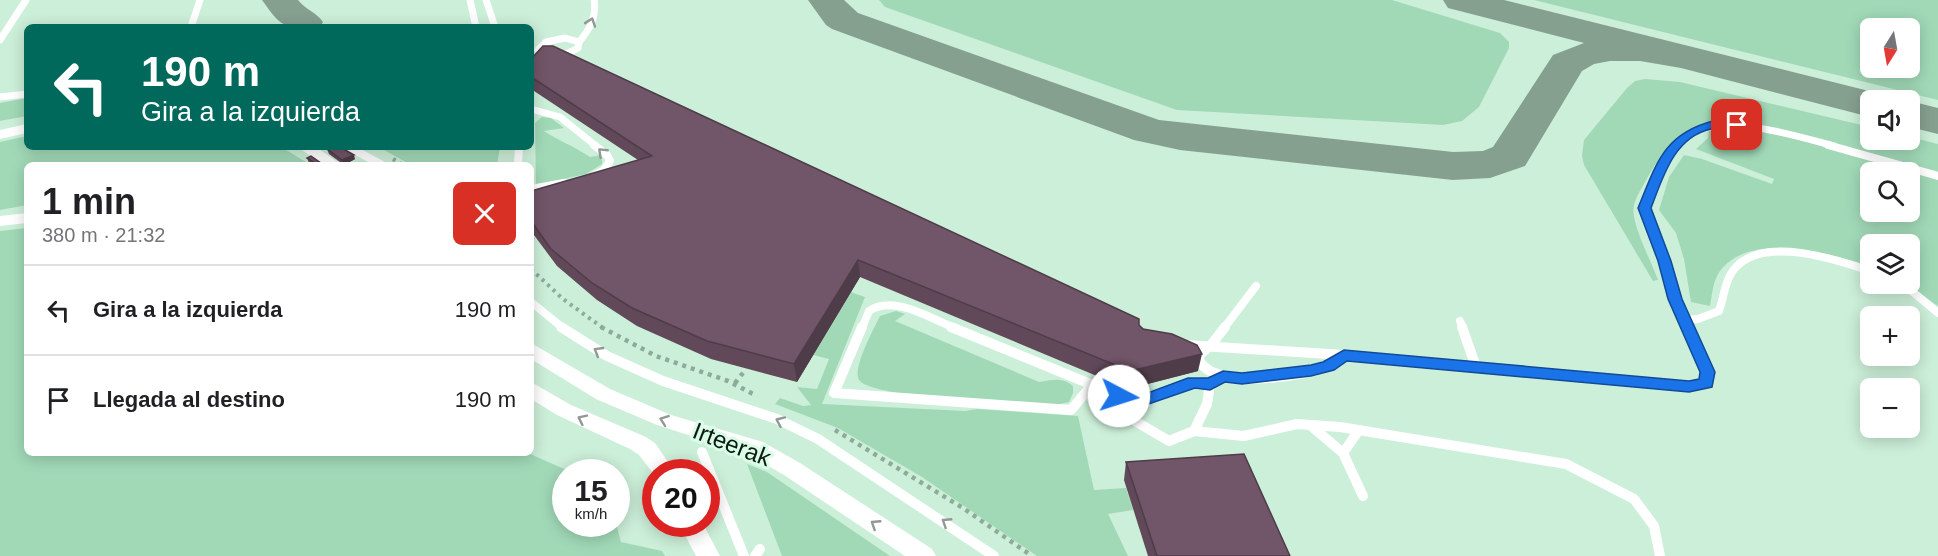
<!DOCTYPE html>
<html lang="es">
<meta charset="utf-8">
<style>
:root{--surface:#fff;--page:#f2f2f2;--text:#202124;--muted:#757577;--line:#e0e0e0}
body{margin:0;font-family:Arial,sans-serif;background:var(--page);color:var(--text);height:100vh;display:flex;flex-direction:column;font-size:22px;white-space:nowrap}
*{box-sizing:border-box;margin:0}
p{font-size:20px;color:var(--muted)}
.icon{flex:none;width:33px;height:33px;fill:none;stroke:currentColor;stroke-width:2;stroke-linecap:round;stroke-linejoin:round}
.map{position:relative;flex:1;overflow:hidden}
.drawer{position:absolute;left:24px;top:162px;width:510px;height:294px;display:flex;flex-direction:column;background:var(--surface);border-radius:9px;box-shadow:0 3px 15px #0003}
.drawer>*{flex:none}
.hud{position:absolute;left:24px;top:24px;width:510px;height:126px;border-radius:9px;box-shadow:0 3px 15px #0003;background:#00695c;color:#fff;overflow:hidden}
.needle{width:39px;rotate:191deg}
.buttons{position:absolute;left:1860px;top:18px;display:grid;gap:12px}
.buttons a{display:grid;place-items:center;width:60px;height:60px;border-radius:9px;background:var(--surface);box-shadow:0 3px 15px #0003;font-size:30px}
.speed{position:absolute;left:552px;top:459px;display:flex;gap:12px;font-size:30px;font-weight:700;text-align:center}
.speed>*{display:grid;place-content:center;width:78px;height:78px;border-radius:50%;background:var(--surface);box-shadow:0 3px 15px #0003;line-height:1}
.speed small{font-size:15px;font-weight:400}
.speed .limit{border:9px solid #d22;background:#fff;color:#111}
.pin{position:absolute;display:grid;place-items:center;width:51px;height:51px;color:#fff;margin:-26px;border-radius:12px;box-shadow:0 3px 9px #0006}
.me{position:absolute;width:66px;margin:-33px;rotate:95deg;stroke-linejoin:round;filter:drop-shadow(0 0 4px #0008)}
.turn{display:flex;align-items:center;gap:21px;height:126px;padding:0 18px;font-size:27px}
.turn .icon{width:78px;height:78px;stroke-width:2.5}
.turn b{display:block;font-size:42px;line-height:51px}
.round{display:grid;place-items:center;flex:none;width:63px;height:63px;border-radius:9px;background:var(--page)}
.head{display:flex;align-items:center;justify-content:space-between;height:102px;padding:0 18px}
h1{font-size:36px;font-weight:700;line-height:45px}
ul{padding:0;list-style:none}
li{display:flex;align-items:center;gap:18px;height:90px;padding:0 18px;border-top:2px solid var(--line)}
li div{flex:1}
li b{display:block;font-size:22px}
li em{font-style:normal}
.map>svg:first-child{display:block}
.green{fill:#a1d9b7;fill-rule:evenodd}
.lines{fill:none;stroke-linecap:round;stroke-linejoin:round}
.taxiway{fill:#86a090;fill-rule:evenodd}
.path-far1{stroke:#8eaa99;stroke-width:4;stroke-dasharray:3 4.5;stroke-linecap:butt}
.path{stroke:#8eaa99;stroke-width:4.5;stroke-dasharray:4 5;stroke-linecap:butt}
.service-far2{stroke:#fff;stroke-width:7}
.service-far1{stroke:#fff;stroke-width:8}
.service{stroke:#fff;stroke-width:10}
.minor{fill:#fff;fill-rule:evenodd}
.wall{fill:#614959}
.shaded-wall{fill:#4f3c49}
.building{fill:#715568;stroke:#4f3c49;stroke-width:1.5}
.oneway{stroke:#929894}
.route{fill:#1a73e8;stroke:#114b97;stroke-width:1.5}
.labels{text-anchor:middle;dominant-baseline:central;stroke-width:6;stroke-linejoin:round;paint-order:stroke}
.near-street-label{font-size:24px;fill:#0d1912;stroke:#d9fde6}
</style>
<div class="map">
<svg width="1938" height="556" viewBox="0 0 1938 556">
<rect width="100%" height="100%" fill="#ccefd9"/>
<g class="green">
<path d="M 879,0 L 1392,0 L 1500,33 L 1509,42 L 1509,48 L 1479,107 L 1462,121 L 1443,125 L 1177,110 L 885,7 Z"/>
<path d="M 1534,0 L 1938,0 L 1938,100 ZM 1870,28 L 1910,28 L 1910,68 L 1870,68 Z"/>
<path d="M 1645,79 L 1680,82 L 1870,127 L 1870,140 L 1910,140 L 1910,137 L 1938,144 L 1938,173 L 1739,123 C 1690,122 1668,140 1645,182 C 1640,192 1631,203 1634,216 C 1637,235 1651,261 1658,280 L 1653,281 L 1584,165 L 1582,156 L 1584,140 L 1627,88 L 1635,81 Z"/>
<path d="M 27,98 L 27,116 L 0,121 L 0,103 Z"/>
<path d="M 542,117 L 551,118 L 564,128 L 544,131 C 559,141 574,146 590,157 L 602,155 L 602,164 L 586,174 L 536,185 L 535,123 Z"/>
<path d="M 1725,127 L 1763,130 L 1938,177 L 1938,306 L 1906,284 L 1910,284 L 1910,244 L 1870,244 L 1870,266 C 1830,254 1751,230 1720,271 C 1713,280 1712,295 1710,306 L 1691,302 L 1684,259 L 1676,233 L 1659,210 L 1669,177 L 1684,155 L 1702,159 L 1772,184 L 1774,179 L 1696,149 L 1708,138 L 1709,131 ZM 1870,172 L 1910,172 L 1910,212 L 1870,212 Z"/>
<path d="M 27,136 L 27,147 L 281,147 L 311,165 L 27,165 L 27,205 L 0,210 L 0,142 Z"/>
<path d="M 379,147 L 500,147 L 497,165 L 411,165 Z"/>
<path d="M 27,228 L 27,453 L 528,453 L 571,472 L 566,472 L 566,524 L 616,524 L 621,542 L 662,551 L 665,556 L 0,556 L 0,231 Z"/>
<path d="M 851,292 L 865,297 L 822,404 L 965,411 L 977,409 L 1078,416 L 1094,490 L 1126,488 L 1133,510 L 1108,514 L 1128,556 L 1037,556 L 922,477 L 838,428 L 775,404 L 780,398 L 803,406 L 811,405 L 797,387 L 817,389 L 829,359 L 813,355 Z"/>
<path d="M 896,311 L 905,314 L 895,321 L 1039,382 C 1052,380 1062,377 1073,386 L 1073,393 L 1069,402 L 1055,405 C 1026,403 872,399 859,380 C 852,369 874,328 880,316 Z"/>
<path d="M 747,464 L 767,472 L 890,556 L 782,556 Z"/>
</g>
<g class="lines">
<g class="taxiway">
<path d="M 262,0 L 298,0 C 306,10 316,12 323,22 L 320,27 C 284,27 284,31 262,0 Z"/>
<path d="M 808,0 L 844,0 L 858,13 L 1159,120 L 1453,152 L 1483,151 L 1493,147 L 1553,55 L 1584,43 L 1448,8 L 1443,0 L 1504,0 L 1885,95 L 1888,100 L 1870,100 L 1870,117 L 1681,68 L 1640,61 L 1610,61 L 1594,64 L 1582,71 L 1525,166 L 1490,178 L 1453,180 L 1180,150 L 1134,140 L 832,29 L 826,25 Z"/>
<path d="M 1910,101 L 1938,108 L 1938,134 L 1910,127 Z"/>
</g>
<g class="path-far1">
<path d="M 393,159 L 403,165"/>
<path d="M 531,238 L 534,237"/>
<path d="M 531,269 L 563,299 L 603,328"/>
</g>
<g class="path">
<path d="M 601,327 L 656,356 L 728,381 L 757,396"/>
<path d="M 735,383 L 746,369"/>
<path d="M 835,430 L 963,508 L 1032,556"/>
</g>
<g class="service-far2">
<path d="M 470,0 L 476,27"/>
<path d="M 486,0 L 495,27"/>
<path d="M 191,27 L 200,0"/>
<path d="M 565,38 L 579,42 L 578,48 C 565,56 551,60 538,50 L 546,42 Z"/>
<path d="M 0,40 L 26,0"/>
<path d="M 579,42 C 590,29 597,17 594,0"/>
<path d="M 0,97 L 27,94"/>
<path d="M 531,109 L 560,117 L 596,146"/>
<path d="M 1676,146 C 1681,141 1687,135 1694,132 C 1731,115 1796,136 1834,146"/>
</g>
<g class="service-far1">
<path d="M 594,145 L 607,155 L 610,161 L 604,170 L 595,175"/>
<path d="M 1677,145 L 1662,166 L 1645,208 L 1675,299 L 1688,328"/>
<path d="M 1828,145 L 1938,176"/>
<path d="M 349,147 L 382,165"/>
<path d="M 518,165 L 519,147"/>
<path d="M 531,189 L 564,183"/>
<path d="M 1898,284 L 1913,292 L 1938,313"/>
<path d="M 531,302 L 563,328"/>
<path d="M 1683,320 L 1698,319 L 1719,311 C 1724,297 1725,278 1736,267 C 1765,236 1835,259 1870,271"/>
<path d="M 1460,321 L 1463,328"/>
<path d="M 862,328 L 869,311 C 894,294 931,319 955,328"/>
<path d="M 1224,328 L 1256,286"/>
</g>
<g class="service">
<path d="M 561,327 L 607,356 L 663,381 L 777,419 L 818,439 L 994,556"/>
<path d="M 862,327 L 834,393 L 1071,410 L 1091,386"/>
<path d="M 951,327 L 1137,403"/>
<path d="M 1225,327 L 1211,345 L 1198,356 C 1205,392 1305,377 1329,366 C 1334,363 1339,359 1344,355"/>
<path d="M 1462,327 L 1476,367"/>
<path d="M 1185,345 L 1344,355 L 1689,387 L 1706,383 L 1707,372 L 1687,327"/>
<path d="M 1194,382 L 1210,384 L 1207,404 L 1194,431 L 1169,441 L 1135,421 L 1137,403 Z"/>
<path d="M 1210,384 L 1223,376"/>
<path d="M 1310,425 L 1343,453 L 1363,496"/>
<path d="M 1194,431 L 1244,436 L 1297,424 L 1340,427 L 1566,464 L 1634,499 L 1654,526 L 1660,556"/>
<path d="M 702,452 L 744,556"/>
<path d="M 1343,453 L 1359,430"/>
<path d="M 755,556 L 760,549"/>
</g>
<g class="minor">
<path d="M 27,124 L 27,133 L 0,139 L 0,130 Z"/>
<path d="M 298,147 L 316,147 L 342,165 L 323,165 Z"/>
<path d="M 27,213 L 27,223 L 0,226 L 0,216 Z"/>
<path d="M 531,343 L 610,389 L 671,415 L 763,442 L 800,463 L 932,549 L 936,556 L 905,556 L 784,475 L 747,454 L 657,425 L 596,399 L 531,359 Z"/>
<path d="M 531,382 L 571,405 L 646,437 L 655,443 L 675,472 L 656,472 L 656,477 L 639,455 L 630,449 L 557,415 L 531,399 Z"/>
<path d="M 679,524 L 703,524 L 720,556 L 696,556 Z"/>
</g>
</g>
<g class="wall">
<path d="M 531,59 L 1139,325 L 1198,371 L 1128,389 L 860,277 L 797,382 L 711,359 L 637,326 L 597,300 L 557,266 L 531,231 L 531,191 L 638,160 L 531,89 Z"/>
<path d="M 327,149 L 355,159 L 344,165 L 329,154 Z"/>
<path d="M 307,158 L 321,163 L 337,165 L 312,165 L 309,163 Z"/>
<path d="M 1126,462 L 1290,556 L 1148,556 L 1124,480 Z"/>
</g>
<g class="shaded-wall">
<path d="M 354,155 L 355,159 L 344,165 L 342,160 Z"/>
<path d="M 858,260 L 860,277 L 797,382 L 794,364 Z"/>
<path d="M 1202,354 L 1198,371 L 1128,389 L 1130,371 Z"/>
</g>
<g class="building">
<path d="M 543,46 L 553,46 L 1139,319 L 1139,325 L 1143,329 L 1172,334 L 1197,345 L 1202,354 L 1130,371 L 858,260 L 794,364 L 707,341 L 632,308 L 592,283 L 551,249 L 531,221 L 531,191 L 652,156 L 531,77 L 531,59 Z"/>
<path d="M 332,147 L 340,147 L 354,155 L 342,160 L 327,149 Z"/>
<path d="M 311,156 L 321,163 L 336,163 L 331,165 L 318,165 L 307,158 Z"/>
<path d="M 1244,454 L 1290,556 L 1157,556 L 1126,462 Z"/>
</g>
<defs><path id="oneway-chevron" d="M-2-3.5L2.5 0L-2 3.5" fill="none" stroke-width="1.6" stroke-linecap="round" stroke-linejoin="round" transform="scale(1.5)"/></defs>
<g class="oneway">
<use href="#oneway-chevron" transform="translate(591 22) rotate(-71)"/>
<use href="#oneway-chevron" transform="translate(602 152) rotate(-136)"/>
<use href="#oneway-chevron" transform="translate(598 351) rotate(-149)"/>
<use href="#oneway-chevron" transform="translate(582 419) rotate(-154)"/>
<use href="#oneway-chevron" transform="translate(664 420) rotate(-160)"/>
<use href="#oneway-chevron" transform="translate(780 421) rotate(-156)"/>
<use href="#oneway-chevron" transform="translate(946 522) rotate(-147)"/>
<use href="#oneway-chevron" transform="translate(875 524) rotate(-147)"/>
</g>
<path class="route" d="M 1713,121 L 1737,121 L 1743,125 C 1734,131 1721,126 1711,129 C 1674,137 1663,177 1651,208 L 1671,261 L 1682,299 L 1715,372 L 1712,387 L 1689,392 L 1347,361 L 1334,370 L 1311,376 L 1242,384 L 1225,382 L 1210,390 L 1195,388 L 1137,408 L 1114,400 L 1111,396 L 1114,393 L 1119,391 L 1137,397 L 1188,378 L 1208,378 L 1223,371 L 1242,373 L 1311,365 L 1323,362 L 1344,350 L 1689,381 L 1699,379 L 1700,372 L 1668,299 L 1658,261 L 1638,208 C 1656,165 1663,134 1713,121 Z"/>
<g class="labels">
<g class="near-street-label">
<text transform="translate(732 444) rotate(21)">Irteerak</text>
</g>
</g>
</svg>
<div class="buttons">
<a><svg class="needle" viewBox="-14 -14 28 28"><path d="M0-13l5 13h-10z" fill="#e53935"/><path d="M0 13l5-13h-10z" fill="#757577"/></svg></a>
<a><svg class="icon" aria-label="sound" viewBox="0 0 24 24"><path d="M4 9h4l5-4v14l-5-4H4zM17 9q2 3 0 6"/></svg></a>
<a><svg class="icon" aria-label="search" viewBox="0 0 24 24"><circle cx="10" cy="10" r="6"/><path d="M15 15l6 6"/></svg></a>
<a><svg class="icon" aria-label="layers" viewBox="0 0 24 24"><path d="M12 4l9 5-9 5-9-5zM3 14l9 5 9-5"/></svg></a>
<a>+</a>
<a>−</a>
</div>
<div class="speed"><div>15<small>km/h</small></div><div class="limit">20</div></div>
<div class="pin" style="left:1737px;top:125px;background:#d93025"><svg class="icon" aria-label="arrive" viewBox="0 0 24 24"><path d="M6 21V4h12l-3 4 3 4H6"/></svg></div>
<svg class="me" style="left:1119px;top:396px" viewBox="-20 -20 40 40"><circle r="19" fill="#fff"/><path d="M0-13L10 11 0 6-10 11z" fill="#1a73e8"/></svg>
<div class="hud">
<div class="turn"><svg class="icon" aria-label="left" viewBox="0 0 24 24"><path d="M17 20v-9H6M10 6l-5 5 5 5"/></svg><div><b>190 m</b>Gira a la izquierda</div></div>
</div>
<section class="drawer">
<div class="head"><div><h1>1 min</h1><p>380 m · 21:32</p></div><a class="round" style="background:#d93025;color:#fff"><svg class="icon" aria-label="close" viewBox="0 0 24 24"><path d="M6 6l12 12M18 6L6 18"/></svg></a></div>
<ul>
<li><svg class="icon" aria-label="left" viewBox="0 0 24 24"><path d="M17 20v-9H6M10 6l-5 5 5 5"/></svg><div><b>Gira a la izquierda</b></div><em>190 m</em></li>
<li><svg class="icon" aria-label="arrive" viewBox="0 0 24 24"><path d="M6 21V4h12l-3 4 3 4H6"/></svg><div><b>Llegada al destino</b></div><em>190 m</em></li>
</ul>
</section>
</div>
